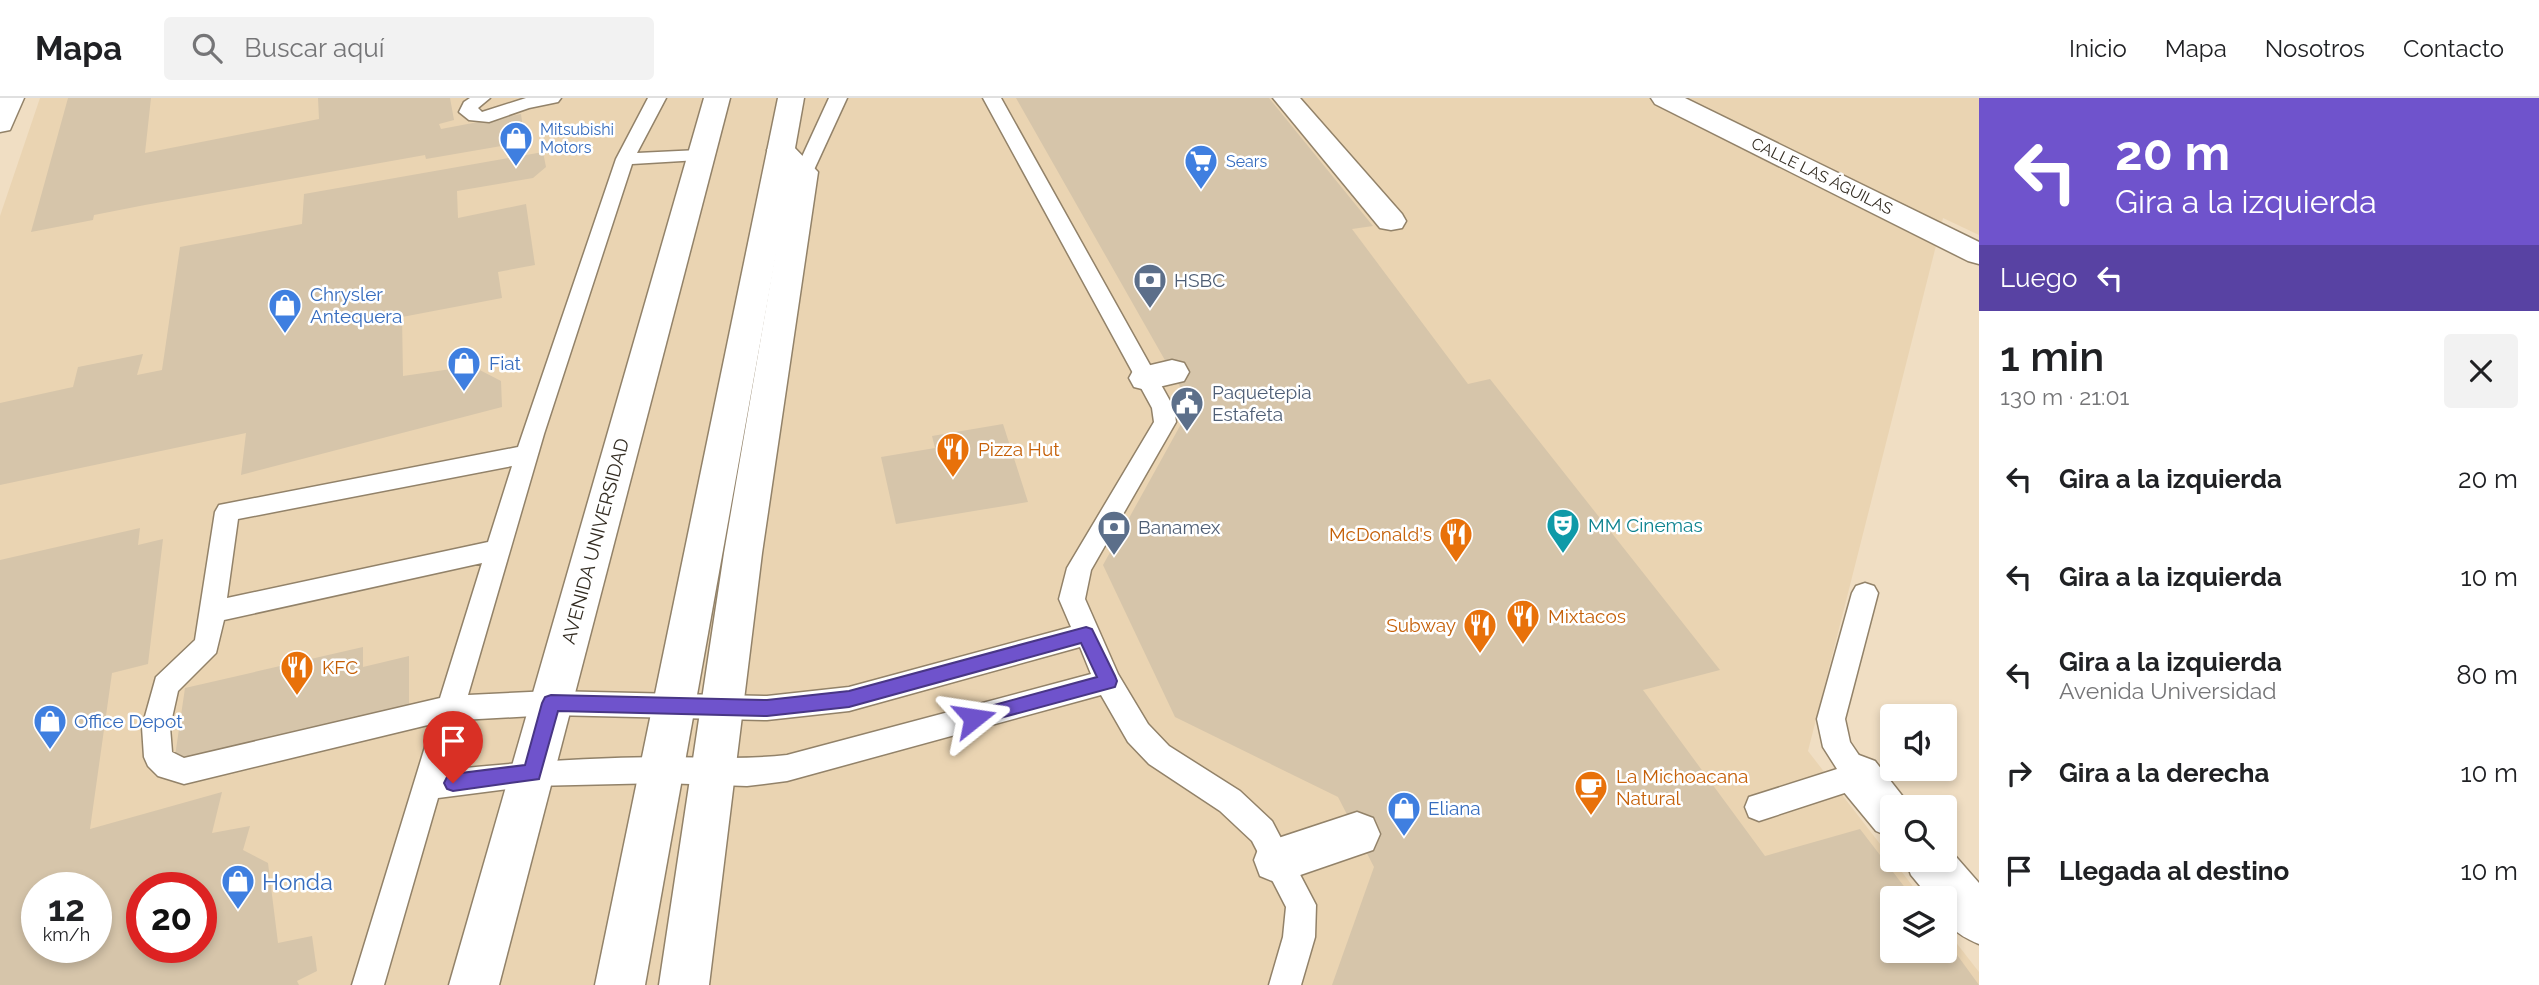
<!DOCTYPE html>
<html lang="es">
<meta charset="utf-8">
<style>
:root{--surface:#fff;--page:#f2f2f2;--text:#202124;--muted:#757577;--line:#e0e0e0}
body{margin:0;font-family:Raleway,sans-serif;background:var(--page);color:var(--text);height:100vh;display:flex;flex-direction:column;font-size:26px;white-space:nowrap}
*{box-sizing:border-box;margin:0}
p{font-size:23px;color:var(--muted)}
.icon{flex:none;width:38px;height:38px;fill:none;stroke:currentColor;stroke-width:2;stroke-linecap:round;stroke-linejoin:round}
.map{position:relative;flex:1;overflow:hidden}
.drawer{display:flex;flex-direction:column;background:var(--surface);width:560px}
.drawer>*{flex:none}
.banner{background:#6f53cc;color:#fff;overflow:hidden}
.tools{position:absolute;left:1880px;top:606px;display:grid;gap:14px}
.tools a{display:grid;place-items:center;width:77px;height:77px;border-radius:7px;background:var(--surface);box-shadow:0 4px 10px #0003;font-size:35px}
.speed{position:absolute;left:21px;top:774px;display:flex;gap:14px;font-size:35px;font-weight:700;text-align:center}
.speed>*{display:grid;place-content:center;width:91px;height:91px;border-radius:50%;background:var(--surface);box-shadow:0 4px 10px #0003;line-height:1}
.speed small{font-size:18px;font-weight:400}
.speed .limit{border:10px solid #d22;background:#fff;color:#111}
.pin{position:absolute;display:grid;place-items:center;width:60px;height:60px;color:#fff;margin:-72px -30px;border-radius:50% 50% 50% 0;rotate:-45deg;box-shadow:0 0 7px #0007}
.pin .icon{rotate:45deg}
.me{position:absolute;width:77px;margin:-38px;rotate:75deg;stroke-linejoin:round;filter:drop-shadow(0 0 5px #0008)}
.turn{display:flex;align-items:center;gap:24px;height:147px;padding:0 21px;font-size:32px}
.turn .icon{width:91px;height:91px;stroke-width:2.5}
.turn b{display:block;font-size:49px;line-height:60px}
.then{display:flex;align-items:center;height:66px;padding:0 21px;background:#0003;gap:14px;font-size:26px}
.round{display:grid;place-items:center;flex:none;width:74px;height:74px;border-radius:7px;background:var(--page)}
.overview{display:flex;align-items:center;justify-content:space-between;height:119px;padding:0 21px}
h1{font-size:42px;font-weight:600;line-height:52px}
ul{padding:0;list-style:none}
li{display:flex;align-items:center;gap:21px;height:98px;padding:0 21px}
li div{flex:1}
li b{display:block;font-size:26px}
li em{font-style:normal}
header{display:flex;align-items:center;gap:42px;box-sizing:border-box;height:98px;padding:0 35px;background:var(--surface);border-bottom:2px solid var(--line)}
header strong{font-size:33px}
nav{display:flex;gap:38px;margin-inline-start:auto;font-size:24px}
.search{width:490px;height:63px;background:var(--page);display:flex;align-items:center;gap:18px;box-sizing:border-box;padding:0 24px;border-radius:7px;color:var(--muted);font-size:26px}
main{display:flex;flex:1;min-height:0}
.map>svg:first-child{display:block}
.built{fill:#ead4b2;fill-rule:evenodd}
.building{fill:#d6c5aa;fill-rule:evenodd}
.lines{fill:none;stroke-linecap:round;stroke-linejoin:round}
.service-casing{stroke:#928269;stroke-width:3}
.pedestrian-casing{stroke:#928269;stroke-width:3}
.minor-casing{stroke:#928269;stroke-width:3}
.secondary-casing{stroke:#928269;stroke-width:3}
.service{fill:#fff;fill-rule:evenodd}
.pedestrian{fill:#fff;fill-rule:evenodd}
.minor{fill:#fff;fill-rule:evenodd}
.secondary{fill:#fff;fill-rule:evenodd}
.route{fill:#6f53cc;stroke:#483685;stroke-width:2}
.labels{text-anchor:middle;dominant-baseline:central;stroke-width:5;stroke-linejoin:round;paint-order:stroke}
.far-shop-label{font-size:16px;fill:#366cbe;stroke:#fff;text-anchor:start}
.far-street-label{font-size:16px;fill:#322b21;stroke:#fff}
.service-label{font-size:19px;fill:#4e5e75;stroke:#fff;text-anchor:start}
.shop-label{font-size:19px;fill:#366cbe;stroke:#fff;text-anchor:start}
.food-label{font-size:19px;fill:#c56008;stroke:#fff;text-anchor:start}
.culture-label{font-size:19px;fill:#0d838f;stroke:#fff;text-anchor:start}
.street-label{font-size:19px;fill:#322b21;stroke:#fff}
.near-shop-label{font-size:23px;fill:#366cbe;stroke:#fff;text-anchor:start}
</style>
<header>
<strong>Mapa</strong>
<div class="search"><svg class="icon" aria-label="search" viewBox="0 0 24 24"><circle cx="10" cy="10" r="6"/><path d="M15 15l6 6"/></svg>Buscar aquí</div>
<nav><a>Inicio</a><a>Mapa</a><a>Nosotros</a><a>Contacto</a></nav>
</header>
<main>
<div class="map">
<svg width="1979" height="887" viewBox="0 0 1979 887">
<rect width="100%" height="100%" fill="#f0dec3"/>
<path class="built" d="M 40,0 L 1979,0 L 1979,137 L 1943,120 L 1808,653 L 1922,800 L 1892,800 L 1892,852 L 1944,852 L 1944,829 L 1979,874 L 1979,887 L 0,887 L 0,118 ZM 37,789 L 96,789 L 96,849 L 37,849 ZM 142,789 L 201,789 L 201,849 L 142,849 Z"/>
<g class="building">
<path d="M 68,0 L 151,0 L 145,55 L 319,21 L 318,0 L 450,0 L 454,22 L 439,26 L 441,31 L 521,16 L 525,44 L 426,61 L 425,57 L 145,107 L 94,117 L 93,122 L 31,134 Z"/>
<path d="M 1016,0 L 1269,0 L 1373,128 L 1352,131 L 1468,286 L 1490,281 L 1720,572 L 1643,592 L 1765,758 L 1860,731 L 1913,800 L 1892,800 L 1892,852 L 1944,852 L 1944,839 L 1979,887 L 1332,887 L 1374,769 L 1338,699 L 1175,619 L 1103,467 L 1191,308 Z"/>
<path d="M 543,54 L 546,69 L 533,80 L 457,93 L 458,120 L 526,106 L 535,167 L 498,174 L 502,200 L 402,219 L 403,278 L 472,268 L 501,283 L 502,309 L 241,377 L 246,335 L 0,387 L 0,305 L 73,289 L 78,269 L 143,256 L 137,277 L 162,272 L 180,149 L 302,126 L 304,96 Z"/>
<path d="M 1003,326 L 1028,404 L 896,426 L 881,359 L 935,350 L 932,338 Z"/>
<path d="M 140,430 L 138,447 L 163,441 L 148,566 L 112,575 L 90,731 L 222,694 L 212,735 L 250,728 L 243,752 L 268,765 L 278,845 L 312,838 L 317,873 L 297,883 L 299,887 L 0,887 L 0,462 ZM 37,789 L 96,789 L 96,849 L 37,849 ZM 142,789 L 201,789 L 201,849 L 142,849 Z"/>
<path d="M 363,549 L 363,569 L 409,558 L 409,608 L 174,665 L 185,590 Z"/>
</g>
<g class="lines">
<defs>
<g id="service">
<path d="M 470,0 L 490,0 L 478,10 L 482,14 L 526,0 L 561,0 L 558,4 L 529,10 L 489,24 L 469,22 L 459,14 L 464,4 Z"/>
<path d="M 648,0 L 666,0 L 637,55 L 699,52 L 708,57 L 699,62 L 632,66 L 544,336 L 468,597 L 551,593 L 767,598 L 849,589 L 1071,529 L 1059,501 L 1067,470 L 1154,324 L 1152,310 L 983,0 L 1001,0 L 1174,310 L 1176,324 L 1091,472 L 1085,501 L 1118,576 L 1148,626 L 1169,648 L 1240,693 L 1272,723 L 1316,807 L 1315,839 L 1301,887 L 1269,887 L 1283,839 L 1286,809 L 1252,743 L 1220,713 L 1149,666 L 1128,644 L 1101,597 L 787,683 L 747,688 L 662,685 L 532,688 L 438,700 L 384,887 L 352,887 L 432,626 L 184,686 L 158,678 L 148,668 L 144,659 L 142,629 L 156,579 L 195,542 L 215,414 L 219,407 L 518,349 L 616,61 ZM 512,368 L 488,444 L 227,500 L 238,421 ZM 482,465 L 440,600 L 184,660 L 172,654 L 170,629 L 178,593 L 216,555 L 224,522 ZM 1080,549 L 1091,576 L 787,657 C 744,662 703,659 659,659 C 588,660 518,664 446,672 L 461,622 L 551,617 L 767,622 L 849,613 Z"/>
<path d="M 829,0 L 847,0 L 813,74 L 810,78 L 798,78 L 795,74 Z"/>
<path d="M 1865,485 L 1874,488 L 1878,495 L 1845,621 L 1850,644 L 1873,678 L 1869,687 L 1759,723 L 1749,719 L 1745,709 L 1749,699 L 1837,671 L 1823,649 L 1817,621 L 1852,495 L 1856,488 Z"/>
</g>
<g id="pedestrian">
<path d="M 1172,262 L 1184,265 L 1189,274 L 1184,283 L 1146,292 L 1134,289 L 1129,280 L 1134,271 Z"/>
<path d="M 1357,714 L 1373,720 L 1380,736 L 1373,752 L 1277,785 L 1260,778 L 1254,762 L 1260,746 Z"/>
</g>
<g id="minor">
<path d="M 0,0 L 24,0 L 10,32 L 0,34 Z"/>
<path d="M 1273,0 L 1300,0 L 1402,116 L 1406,123 L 1402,130 L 1391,132 L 1380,130 Z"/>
<path d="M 1651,0 L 1685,0 L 1979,144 L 1979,166 L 1968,163 L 1655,6 Z"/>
<path d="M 781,44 L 791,46 L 818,74 L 762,455 L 709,887 L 659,887 L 724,455 L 789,76 L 767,52 L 771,46 Z"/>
<path d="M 1859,657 L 1875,663 L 1911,709 L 1892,709 L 1892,740 L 1876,733 L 1843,693 L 1837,678 L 1843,663 Z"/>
<path d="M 1944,745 L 1979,785 L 1979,846 C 1955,836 1944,827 1944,800 L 1930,800 L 1911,777 L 1905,761 L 1944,761 Z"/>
</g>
<g id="secondary">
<path d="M 704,0 L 730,0 L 499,887 L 449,887 Z"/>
<path d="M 778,0 L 804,0 L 645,887 L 595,887 Z"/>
</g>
</defs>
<use href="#service" class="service-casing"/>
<use href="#pedestrian" class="pedestrian-casing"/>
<use href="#minor" class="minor-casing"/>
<use href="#secondary" class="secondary-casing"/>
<use href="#service" class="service"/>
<use href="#pedestrian" class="pedestrian"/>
<use href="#minor" class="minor"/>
<use href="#secondary" class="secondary"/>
</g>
<path class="route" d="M 1086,529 L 1092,531 L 1115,578 L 1117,583 L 1115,589 L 974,627 L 968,625 L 965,620 L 968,614 L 1097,579 L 1081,545 L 849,609 L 767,618 L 558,613 L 539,681 L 453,693 L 447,691 L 444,685 L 447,679 L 453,676 L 525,667 L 542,605 L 545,599 L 551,597 L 767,602 L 849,593 Z"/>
<defs>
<symbol id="shop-pin" viewBox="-11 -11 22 30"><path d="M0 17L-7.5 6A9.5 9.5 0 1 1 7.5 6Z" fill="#3f7fe0" stroke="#fff"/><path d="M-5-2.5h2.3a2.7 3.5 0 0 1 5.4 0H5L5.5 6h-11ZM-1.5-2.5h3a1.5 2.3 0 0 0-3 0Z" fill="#fff"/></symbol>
<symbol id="supermarket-pin" viewBox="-11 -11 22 30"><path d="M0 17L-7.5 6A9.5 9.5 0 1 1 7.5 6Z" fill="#3f7fe0" stroke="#fff"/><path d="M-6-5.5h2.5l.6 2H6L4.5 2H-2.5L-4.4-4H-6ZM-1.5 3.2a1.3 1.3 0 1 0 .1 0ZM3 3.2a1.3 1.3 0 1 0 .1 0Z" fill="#fff"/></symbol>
<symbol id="bank-pin" viewBox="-11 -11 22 30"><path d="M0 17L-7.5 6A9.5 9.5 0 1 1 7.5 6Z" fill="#5c6f8a" stroke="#fff"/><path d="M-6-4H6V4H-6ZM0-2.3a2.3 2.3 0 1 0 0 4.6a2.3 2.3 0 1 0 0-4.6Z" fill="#fff"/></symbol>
<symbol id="civic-pin" viewBox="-11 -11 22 30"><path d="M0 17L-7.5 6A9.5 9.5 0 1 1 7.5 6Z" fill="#5c6f8a" stroke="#fff"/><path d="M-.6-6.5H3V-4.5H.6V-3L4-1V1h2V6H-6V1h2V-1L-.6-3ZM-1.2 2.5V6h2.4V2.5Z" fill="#fff"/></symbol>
<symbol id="restaurant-pin" viewBox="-11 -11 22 30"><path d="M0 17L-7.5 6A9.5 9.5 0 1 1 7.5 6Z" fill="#e8710a" stroke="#fff"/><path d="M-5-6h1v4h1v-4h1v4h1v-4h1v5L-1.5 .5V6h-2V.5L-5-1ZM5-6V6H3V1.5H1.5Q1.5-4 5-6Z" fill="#fff"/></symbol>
<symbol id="theatre-pin" viewBox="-11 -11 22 30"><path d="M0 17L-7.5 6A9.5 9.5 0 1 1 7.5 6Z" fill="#0f9aa8" stroke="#fff"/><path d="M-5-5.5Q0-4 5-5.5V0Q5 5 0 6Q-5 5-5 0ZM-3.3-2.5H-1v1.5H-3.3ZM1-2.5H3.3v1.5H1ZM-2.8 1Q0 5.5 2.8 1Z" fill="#fff"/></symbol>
<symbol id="cafe-pin" viewBox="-11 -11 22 30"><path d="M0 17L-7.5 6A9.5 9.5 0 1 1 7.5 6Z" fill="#e8710a" stroke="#fff"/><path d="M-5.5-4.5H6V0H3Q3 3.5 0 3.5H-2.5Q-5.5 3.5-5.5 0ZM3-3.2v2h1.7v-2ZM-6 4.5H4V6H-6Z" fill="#fff"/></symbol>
</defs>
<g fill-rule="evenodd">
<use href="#shop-pin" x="497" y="21" width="38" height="52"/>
<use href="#supermarket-pin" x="1182" y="44" width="38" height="52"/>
<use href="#bank-pin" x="1131" y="163" width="38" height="52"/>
<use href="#shop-pin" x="266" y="188" width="38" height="52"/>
<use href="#shop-pin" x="445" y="246" width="38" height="52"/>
<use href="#civic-pin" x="1168" y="286" width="38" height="52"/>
<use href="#restaurant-pin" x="934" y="332" width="38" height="52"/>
<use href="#theatre-pin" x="1544" y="408" width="38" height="52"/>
<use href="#bank-pin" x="1095" y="410" width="38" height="52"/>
<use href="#restaurant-pin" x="1437" y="417" width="38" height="52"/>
<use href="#restaurant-pin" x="1504" y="499" width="38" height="52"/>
<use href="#restaurant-pin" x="1461" y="508" width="38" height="52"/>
<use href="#restaurant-pin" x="278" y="550" width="38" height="52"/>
<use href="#shop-pin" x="31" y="604" width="38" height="52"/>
<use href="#cafe-pin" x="1572" y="670" width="38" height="52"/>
<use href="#shop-pin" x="1385" y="691" width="38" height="52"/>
<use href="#shop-pin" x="219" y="764" width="38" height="52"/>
</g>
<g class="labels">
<g class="far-shop-label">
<text x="540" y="31">Mitsubishi<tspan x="540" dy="18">Motors</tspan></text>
<text x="1226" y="63">Sears</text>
</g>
<g class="far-street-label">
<text transform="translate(1822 78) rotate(26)">CALLE LAS ÁGUILAS</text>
</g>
<g class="service-label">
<text x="1174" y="182">HSBC</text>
<text x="1212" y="294">Paquetepia<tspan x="1212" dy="22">Estafeta</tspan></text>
<text x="1138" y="429">Banamex</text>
</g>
<g class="shop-label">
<text x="310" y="196">Chrysler<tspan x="310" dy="22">Antequera</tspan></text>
<text x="489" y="265">Fiat</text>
<text x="74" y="623">Office Depot</text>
<text x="1428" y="710">Eliana</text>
</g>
<g class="food-label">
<text x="978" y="351">Pizza Hut</text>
<text x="1432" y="436" text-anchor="end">McDonald's</text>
<text x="1548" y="518">Mixtacos</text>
<text x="1456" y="527" text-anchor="end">Subway</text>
<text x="322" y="569">KFC</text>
<text x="1616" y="678">La Michoacana<tspan x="1616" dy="22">Natural</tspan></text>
</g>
<g class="culture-label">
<text x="1588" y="427">MM Cinemas</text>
</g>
<g class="street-label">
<text transform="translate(595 443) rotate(-75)">AVENIDA UNIVERSIDAD</text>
</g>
<g class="near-shop-label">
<text x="262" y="783">Honda</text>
</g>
</g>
</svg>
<div class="tools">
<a><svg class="icon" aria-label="sound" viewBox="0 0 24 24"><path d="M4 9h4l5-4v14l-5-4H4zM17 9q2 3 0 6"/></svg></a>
<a><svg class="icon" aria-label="search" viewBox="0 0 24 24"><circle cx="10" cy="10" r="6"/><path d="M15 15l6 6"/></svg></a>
<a><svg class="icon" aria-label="layers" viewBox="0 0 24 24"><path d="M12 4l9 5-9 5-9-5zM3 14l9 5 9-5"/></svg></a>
</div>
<div class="speed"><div>12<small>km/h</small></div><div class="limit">20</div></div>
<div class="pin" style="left:453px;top:685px;background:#d93025"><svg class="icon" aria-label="arrive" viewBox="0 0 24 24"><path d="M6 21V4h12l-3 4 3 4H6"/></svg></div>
<svg class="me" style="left:974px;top:620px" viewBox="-20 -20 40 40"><path d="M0-17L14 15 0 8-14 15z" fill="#6f53cc" stroke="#fff" stroke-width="4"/></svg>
</div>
<section class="drawer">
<div class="banner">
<div class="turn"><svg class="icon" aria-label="left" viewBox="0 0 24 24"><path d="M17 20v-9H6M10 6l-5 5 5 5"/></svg><div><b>20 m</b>Gira a la izquierda</div></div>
<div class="then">Luego<svg class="icon" aria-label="left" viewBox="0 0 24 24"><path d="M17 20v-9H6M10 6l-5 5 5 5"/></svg></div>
</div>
<div class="overview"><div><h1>1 min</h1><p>130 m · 21:01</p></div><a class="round"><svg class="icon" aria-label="close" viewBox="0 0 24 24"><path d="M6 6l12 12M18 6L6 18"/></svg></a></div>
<ul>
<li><svg class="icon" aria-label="left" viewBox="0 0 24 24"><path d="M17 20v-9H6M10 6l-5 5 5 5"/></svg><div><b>Gira a la izquierda</b></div><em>20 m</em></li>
<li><svg class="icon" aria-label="left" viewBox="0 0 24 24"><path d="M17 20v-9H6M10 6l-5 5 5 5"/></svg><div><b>Gira a la izquierda</b></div><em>10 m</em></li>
<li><svg class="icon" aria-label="left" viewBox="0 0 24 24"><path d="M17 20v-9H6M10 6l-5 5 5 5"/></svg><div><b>Gira a la izquierda</b><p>Avenida Universidad</p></div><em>80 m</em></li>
<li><svg class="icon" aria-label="right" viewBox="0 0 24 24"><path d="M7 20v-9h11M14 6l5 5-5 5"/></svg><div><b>Gira a la derecha</b></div><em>10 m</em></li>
<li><svg class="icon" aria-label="arrive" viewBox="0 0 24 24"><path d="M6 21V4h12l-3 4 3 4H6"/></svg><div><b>Llegada al destino</b></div><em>10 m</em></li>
</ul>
</section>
</main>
